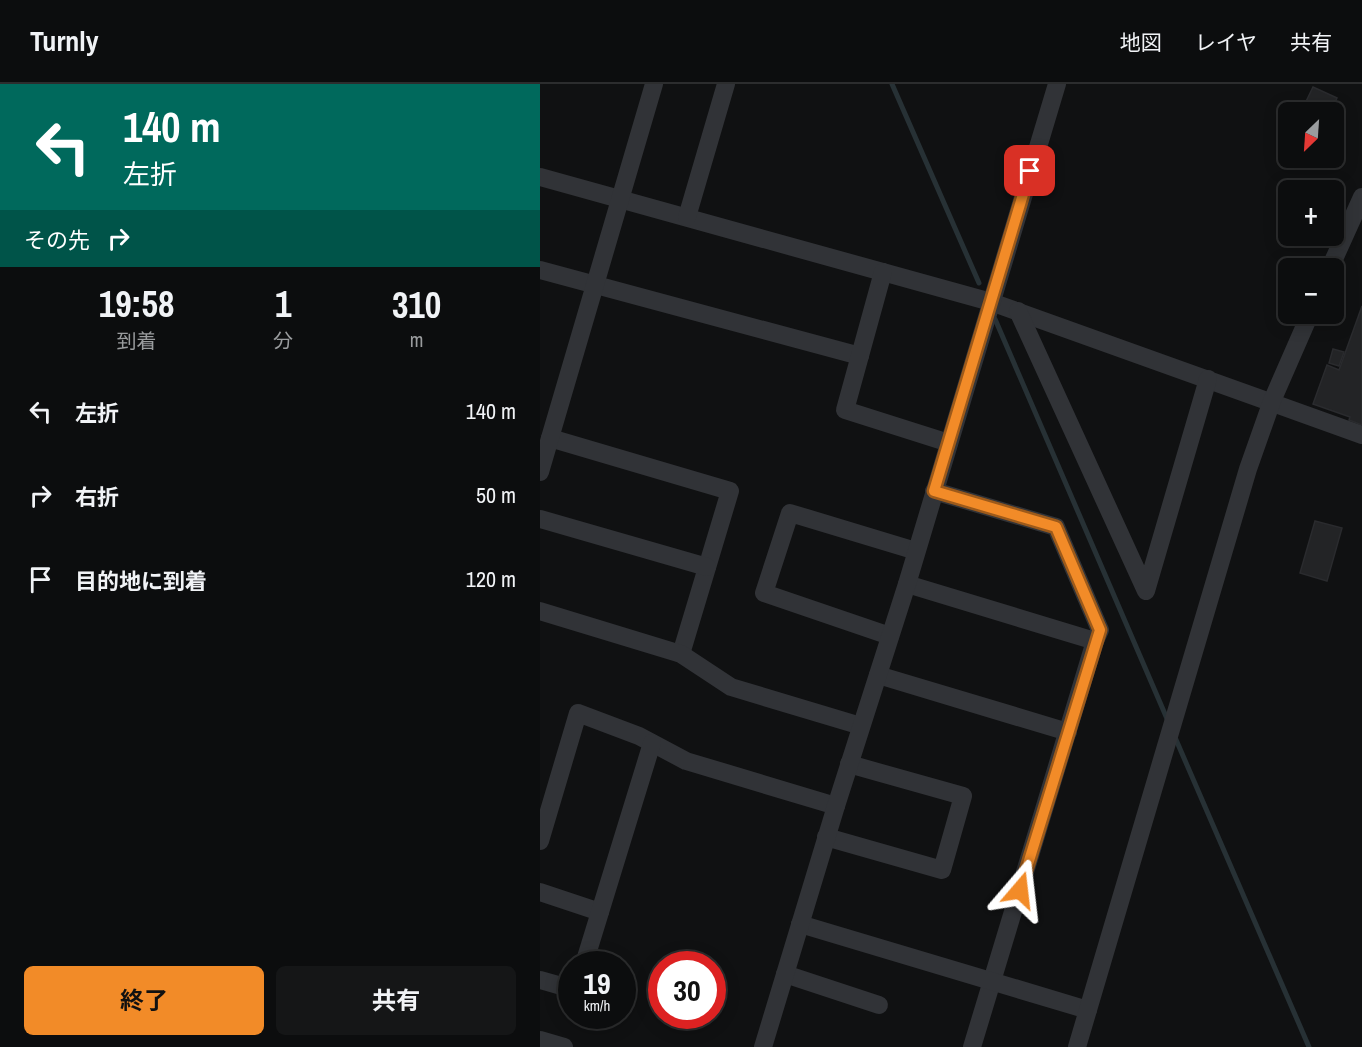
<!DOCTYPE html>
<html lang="ja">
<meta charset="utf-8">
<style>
:root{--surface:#0c0d0e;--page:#151617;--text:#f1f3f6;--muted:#9a9c9e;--line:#2c2d2e;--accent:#f28b28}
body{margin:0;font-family:"Archivo Narrow","Noto Sans JP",sans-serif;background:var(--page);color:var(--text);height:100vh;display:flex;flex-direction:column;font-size:22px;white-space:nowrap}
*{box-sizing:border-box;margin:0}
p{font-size:20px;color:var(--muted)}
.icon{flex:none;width:33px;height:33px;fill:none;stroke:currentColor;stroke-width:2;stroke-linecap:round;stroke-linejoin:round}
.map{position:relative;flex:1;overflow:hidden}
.side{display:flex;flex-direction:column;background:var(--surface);width:540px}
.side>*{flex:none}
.hud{background:#00695c;color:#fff;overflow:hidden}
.needle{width:39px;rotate:205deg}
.buttons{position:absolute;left:738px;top:18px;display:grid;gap:12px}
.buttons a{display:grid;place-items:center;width:66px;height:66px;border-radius:9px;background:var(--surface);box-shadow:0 3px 15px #0003,0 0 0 2px var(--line);font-size:30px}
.speed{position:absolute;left:18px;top:867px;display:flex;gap:12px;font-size:30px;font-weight:700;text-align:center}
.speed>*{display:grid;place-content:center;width:78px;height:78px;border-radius:50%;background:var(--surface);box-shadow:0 3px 15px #0003,0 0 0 2px var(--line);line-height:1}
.speed small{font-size:15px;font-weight:400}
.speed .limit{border:9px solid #d22;background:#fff;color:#111}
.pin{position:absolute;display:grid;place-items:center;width:51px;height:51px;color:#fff;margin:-26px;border-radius:12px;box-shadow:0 3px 9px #0006}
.me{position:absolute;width:66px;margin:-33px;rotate:17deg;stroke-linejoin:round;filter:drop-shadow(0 0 4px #0008)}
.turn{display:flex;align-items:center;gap:21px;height:126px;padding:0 24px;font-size:27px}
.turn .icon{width:78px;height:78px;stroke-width:2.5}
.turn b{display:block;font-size:42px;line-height:51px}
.then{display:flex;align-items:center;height:57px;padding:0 24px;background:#0003;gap:12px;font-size:22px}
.eta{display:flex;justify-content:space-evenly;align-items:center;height:102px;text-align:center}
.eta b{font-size:36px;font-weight:700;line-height:42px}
.action{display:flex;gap:12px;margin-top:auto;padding:12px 24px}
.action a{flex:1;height:69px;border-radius:9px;background:var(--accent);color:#111;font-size:24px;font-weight:700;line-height:69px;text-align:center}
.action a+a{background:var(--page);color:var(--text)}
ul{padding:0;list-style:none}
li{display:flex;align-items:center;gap:18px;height:84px;padding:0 24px}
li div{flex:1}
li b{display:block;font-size:22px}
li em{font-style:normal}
header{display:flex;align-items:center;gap:36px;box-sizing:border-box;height:84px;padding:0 30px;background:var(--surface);border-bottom:2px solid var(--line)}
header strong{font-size:28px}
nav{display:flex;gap:33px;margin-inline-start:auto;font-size:21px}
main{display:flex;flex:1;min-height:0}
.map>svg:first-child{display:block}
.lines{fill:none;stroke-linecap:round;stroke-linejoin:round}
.stream{stroke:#273135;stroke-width:5}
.building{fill:#232426;stroke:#2a2b2e;stroke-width:1.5}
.minor{stroke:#313337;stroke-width:18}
.route-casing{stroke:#9d5a1a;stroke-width:15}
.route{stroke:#f28b28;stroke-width:10}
</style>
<header>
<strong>Turnly</strong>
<nav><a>地図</a><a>レイヤ</a><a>共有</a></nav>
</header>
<main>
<section class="side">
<div class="hud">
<div class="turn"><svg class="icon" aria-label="left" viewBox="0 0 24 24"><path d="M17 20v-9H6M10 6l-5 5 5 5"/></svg><div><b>140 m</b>左折</div></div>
<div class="then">その先<svg class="icon" aria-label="right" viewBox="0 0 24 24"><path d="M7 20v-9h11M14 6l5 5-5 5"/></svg></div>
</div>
<div class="eta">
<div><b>19:58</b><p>到着</p></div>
<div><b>1</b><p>分</p></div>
<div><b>310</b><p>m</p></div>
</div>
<ul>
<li><svg class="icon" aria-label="left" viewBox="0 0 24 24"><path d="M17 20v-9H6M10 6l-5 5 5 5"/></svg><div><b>左折</b></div><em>140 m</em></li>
<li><svg class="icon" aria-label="right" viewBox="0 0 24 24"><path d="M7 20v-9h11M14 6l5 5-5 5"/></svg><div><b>右折</b></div><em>50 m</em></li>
<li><svg class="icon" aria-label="arrive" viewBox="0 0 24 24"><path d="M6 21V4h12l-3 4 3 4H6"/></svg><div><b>目的地に到着</b></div><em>120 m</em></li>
</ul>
<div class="action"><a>終了</a><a>共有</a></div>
</section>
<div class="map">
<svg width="822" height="963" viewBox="0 0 822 963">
<rect width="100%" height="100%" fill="#101112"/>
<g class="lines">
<g class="stream">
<path d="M 352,0 L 439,199"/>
<path d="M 455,235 L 628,637"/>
<path d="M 634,651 L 769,963"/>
</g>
</g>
<g class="building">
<path d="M 773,3 L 797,14 L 791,28 L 761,28 Z"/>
<path d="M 822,222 L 822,341 L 809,336 L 810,333 L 773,320 L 787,281 L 799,286 Z"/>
<path d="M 793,265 L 804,268 L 799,282 L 789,279 Z"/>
<path d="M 775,437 L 802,444 L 787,497 L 760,489 Z"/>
</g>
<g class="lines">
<g class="minor">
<path d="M 0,93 L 451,218 L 822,351"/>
<path d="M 147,133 L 186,0"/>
<path d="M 790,184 L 822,113"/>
<path d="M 0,186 L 320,272"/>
<path d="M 343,188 L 305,326 L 409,359"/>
<path d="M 478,227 L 606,507 L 668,295"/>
<path d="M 10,354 L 190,407 L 141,570"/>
<path d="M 0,388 L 114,0"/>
<path d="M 394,407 L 516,443 L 560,546 L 555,557"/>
<path d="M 0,435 L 167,483"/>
<path d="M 367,500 L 555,557 L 432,963"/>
<path d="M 0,527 L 141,570 L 191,603 L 321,642"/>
<path d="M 350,552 L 224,509 L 250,429 L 376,467"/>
<path d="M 338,591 L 528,648"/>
<path d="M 286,753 L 402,786 L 423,712 L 309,680"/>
<path d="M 0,757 L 38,629 L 99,652 L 146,677 L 296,722"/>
<path d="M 0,808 L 60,828"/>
<path d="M 260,840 L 548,926"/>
<path d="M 44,880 L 112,659"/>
<path d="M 245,890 L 339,921"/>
<path d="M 0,896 L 32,905"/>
<path d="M 0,956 L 24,963"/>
<path d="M 223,963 L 296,722 L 367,500 L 517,0"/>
<path d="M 537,963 L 708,385 L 732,317 L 770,230"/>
</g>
</g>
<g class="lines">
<defs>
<path id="route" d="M 480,806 L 560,546 L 516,443 L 394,407 L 490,87"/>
</defs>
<use href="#route" class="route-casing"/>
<use href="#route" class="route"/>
</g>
</svg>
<div class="buttons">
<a><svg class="needle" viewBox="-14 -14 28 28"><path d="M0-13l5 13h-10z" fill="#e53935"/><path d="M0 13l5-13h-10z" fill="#9a9c9e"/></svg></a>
<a>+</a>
<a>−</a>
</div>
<div class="speed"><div>19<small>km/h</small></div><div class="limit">30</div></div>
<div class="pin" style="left:490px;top:87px;background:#d93025"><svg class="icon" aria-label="arrive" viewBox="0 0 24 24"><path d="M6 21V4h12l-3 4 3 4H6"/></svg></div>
<svg class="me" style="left:480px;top:806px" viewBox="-20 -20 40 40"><path d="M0-17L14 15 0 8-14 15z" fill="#f28b28" stroke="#fff" stroke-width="4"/></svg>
</div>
</main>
